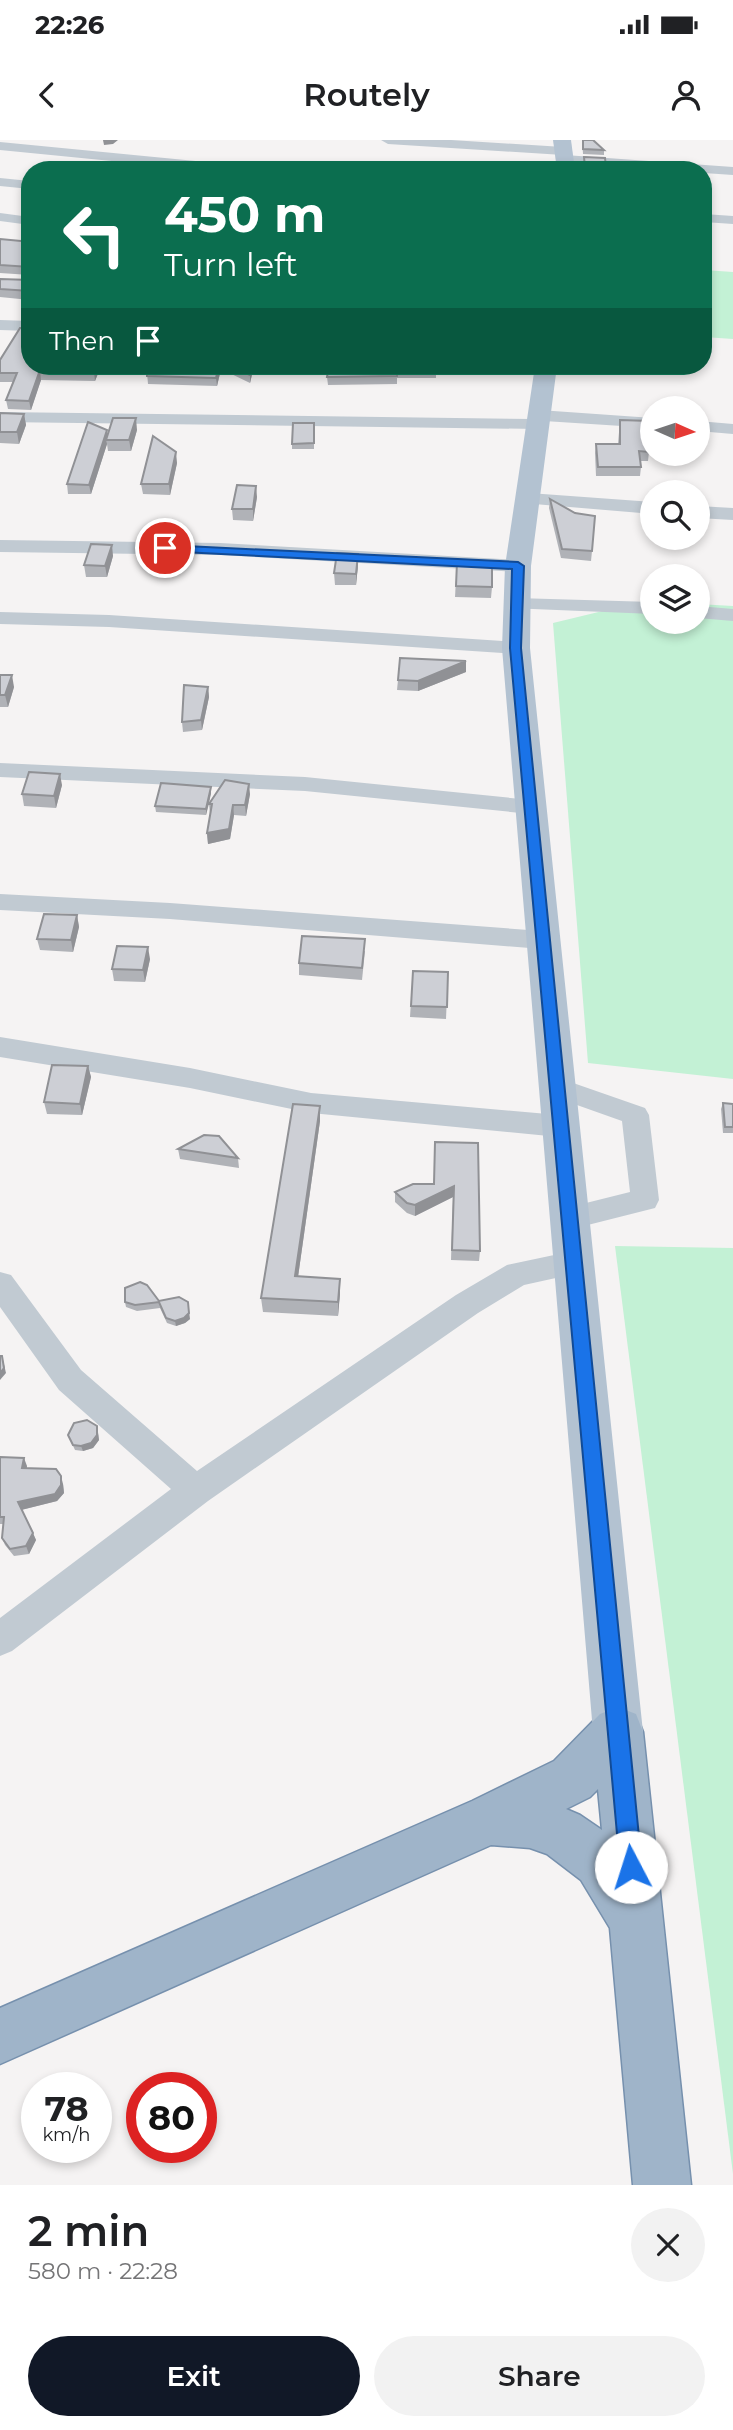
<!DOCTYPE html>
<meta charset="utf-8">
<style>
:root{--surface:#fff;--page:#f2f2f2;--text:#202124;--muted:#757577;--accent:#111827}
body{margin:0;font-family:Montserrat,sans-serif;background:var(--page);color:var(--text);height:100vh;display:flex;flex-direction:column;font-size:26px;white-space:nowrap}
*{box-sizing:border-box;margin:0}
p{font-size:23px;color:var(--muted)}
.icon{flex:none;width:38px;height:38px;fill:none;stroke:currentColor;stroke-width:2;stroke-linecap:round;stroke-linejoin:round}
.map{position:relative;height:2045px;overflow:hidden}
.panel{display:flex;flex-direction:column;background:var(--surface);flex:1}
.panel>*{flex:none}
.banner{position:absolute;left:21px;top:21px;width:691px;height:214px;border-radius:28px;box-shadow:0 4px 10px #0003;background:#0b6e4f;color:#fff;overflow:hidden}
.needle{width:46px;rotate:93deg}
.buttons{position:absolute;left:640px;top:256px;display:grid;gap:14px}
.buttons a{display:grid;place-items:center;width:70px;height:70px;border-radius:50%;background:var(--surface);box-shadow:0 4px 10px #0003;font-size:35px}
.speed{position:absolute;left:21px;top:1932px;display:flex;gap:14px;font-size:35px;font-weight:700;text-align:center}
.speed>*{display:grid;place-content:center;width:91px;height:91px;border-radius:50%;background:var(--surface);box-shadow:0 4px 10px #0003;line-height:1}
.speed small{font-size:18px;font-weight:400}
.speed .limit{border:10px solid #d22;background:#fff;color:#111}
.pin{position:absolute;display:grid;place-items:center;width:60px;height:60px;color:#fff;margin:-30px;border:4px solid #fff;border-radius:50%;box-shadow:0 2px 7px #0007}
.me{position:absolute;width:77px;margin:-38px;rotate:355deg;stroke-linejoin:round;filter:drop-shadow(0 0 5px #0008)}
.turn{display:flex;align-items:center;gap:24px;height:147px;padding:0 28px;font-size:32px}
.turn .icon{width:91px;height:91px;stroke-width:2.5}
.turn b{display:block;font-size:49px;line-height:60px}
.then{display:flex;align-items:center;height:66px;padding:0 28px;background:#0003;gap:14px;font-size:26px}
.round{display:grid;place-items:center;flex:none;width:74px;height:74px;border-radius:37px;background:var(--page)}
.summary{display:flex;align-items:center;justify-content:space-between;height:119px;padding:0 28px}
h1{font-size:42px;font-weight:600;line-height:52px}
.primary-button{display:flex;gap:14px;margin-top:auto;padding:14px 28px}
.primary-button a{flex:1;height:80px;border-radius:42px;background:var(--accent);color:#fff;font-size:28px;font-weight:600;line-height:80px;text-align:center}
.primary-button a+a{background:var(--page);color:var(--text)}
.status{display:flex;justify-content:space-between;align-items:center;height:49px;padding:0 35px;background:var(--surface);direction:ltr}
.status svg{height:19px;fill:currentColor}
header{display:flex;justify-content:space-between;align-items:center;height:91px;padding:0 28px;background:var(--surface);font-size:32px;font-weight:600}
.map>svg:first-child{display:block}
.green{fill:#c3f1d5}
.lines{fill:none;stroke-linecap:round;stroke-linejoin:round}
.trunk-casing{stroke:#7690ad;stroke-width:3}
.minor{fill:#c1cad2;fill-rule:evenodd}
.primary{fill:#b3c2d1;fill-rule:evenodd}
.trunk{fill:#9fb4c9;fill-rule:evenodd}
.wall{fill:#b0b2b7}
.shaded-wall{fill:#909195}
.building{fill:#cdcfd5;stroke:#909195;stroke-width:2}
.route{fill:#1a73e8;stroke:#114b97;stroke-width:2}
</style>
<div class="status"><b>22:26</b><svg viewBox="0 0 49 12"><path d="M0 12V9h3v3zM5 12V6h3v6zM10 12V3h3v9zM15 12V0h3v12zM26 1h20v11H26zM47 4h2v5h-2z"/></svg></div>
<header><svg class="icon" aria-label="back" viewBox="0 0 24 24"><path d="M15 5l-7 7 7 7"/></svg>Routely<svg class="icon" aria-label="person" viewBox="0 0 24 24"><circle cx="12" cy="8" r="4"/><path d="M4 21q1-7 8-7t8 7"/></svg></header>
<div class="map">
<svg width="733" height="2045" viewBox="0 0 733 2045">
<rect width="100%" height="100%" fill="#f5f3f3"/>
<g class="green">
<path d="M 704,130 L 733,132 L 733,199 L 704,197 Z"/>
<path d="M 644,461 L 653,461 L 653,481 L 698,481 L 698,464 L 733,466 L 733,939 L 588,923 L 553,483 Z"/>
<path d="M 615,1106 L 733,1108 L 733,2034 Z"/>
</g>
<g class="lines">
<defs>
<path id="trunk" d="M 618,1567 L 636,1574 L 643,1592 L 691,2045 L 633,2045 L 610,1788 L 581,1740 L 547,1714 L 530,1708 L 491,1705 L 0,1924 L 0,1868 L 472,1661 L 554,1621 L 600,1574 ZM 598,1649 L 602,1690 L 580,1675 L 566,1669 L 590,1657 Z"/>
</defs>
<use href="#trunk" class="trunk-casing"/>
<g class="minor">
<path d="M 381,0 L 451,0 L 563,7 L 570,11 L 563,15 L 388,4 Z"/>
<path d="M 0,2 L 247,26 L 254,30 L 203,30 L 0,10 Z"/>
<path d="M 565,15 L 733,27 L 733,35 L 704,33 L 704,30 L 658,30 L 560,22 L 558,19 Z"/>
<path d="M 0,38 L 30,41 L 30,49 L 0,46 Z"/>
<path d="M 0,73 L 30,77 L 30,85 L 0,81 Z"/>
<path d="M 704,74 L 733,76 L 733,84 L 704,82 Z"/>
<path d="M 0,180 L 30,181 L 30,191 L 0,190 Z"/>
<path d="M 539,270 L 653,278 L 653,288 L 544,281 L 547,284 L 544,288 L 538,289 L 0,282 L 0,272 L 533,279 L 530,275 Z"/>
<path d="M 698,281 L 733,284 L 733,294 L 698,291 Z"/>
<path d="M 529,353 L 653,362 L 653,374 L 522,363 L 520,359 L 522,355 Z"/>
<path d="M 698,366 L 733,368 L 733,380 L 698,378 Z"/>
<path d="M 0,400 L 220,403 L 518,420 L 528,426 L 518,432 L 220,415 L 0,412 Z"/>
<path d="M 516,458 L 653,462 L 653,474 L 509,468 L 506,464 L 509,460 Z"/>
<path d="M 698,466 L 733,469 L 733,481 L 698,478 Z"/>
<path d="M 0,472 L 109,475 L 516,502 L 523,504 L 526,508 L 523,512 L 516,514 L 109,487 L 0,484 Z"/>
<path d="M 0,623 L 305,637 L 531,660 L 539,662 L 542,667 L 539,672 L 531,674 L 305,651 L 0,637 Z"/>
<path d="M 0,754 L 170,763 L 542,791 L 551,794 L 554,800 L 551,806 L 542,809 L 170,779 L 0,770 Z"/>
<path d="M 0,897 L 190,928 L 311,953 L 559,975 L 569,978 L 573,986 L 569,994 L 559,997 L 311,973 L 190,948 L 0,917 Z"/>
<path d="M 556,937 L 645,968 L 649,975 L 659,1060 L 655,1068 L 568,1090 L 558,1086 L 554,1078 L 558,1070 L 630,1052 L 622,981 L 546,954 L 543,947 L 546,940 Z"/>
<path d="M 573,1111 L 583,1114 L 588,1123 L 583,1132 L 524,1145 L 478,1173 L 208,1361 L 12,1511 L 0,1516 L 0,1478 L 171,1349 L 59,1250 L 0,1167 L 0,1132 L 11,1135 L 81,1230 L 197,1331 L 456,1155 L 507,1125 Z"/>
</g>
<g class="primary">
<path d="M 553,0 L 571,0 L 575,30 L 557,30 Z"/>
<path d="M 535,226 L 557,226 L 531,426 L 530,508 L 643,1592 L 636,1610 L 618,1617 L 600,1610 L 593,1592 L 502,508 L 505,426 Z"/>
</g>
<use href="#trunk" class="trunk"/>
</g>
<g class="wall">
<path d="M 582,0 L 593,0 L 604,10 L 604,15 L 583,14 Z"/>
<path d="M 584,17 L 605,18 L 606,30 L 583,30 Z"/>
<path d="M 30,94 L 30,135 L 0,133 L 0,99 L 21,101 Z"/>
<path d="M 0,139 L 30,140 L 30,160 L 0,157 Z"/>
<path d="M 0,220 L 101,226 L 95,241 L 41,240 L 31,270 L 8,269 L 6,260 L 13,242 L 0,242 Z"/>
<path d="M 170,226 L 254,226 L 250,243 L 221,229 L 217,246 L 148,244 L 147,233 Z"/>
<path d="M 436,226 L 436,238 L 397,238 L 397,244 L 328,245 L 327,237 Z"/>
<path d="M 0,273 L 24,274 L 26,285 L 19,304 L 0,303 Z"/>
<path d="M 620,280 L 649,312 L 648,321 L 640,321 L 641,327 L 640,336 L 596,336 L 595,313 L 596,304 L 618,304 Z"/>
<path d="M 314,283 L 314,309 L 292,309 L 292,304 Z"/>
<path d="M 137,290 L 131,311 L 108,311 L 107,304 L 91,354 L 68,354 L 67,344 L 108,295 Z"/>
<path d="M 177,323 L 170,355 L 143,354 L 141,344 Z"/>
<path d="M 257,357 L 253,381 L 233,380 L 232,369 Z"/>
<path d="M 550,359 L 592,411 L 591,421 L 561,418 L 549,368 Z"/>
<path d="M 113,416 L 107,437 L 86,437 L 84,425 Z"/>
<path d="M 457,422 L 492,447 L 491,458 L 455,457 Z"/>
<path d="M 358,425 L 356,445 L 335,445 L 334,433 Z"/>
<path d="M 466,532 L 418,551 L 397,550 L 398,540 Z"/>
<path d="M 0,535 L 14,547 L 8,567 L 0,567 Z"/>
<path d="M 208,547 L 209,557 L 202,590 L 183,592 L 182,582 Z"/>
<path d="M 62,645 L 56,668 L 24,666 L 22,654 Z"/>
<path d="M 211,653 L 209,664 L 250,654 L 246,676 L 234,675 L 230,699 L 208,704 L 207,693 L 210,674 L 209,664 L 206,675 L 156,672 L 155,666 Z"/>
<path d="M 77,775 L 79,787 L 73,812 L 40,810 L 37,799 Z"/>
<path d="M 365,811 L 362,840 L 299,835 L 299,823 Z"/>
<path d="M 150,819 L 145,842 L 114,841 L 112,829 Z"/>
<path d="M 413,831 L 448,832 L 446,879 L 410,877 Z"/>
<path d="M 88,926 L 91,937 L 82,975 L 47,974 L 44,962 Z"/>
<path d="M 723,963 L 733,964 L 733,993 L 723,993 L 721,969 Z"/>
<path d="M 320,966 L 320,981 L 298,1137 L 340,1153 L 338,1176 L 263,1172 L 261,1158 Z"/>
<path d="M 178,1009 L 238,1018 L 239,1028 L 180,1019 Z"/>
<path d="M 434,1013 L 480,1111 L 479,1121 L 451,1120 L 453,1057 L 415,1076 L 407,1073 L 395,1062 L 395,1052 L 434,1044 Z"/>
<path d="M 159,1161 L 190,1179 L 185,1183 L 176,1186 L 167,1183 L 160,1168 L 137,1171 L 126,1167 L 125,1162 Z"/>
<path d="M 98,1292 L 99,1300 L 93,1308 L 83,1311 L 75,1310 L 68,1295 Z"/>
<path d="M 0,1317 L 27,1326 L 27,1328 L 63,1344 L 64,1353 L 57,1361 L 21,1370 L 36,1400 L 29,1414 L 14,1416 L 5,1405 L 2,1398 L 4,1384 L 0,1384 Z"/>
</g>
<g class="shaded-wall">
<path d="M 103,0 L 118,0 L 113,4 L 104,5 Z"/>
<path d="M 97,226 L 101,226 L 95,241 L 94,232 Z"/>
<path d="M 219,226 L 221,226 L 221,229 L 217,246 L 216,238 Z"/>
<path d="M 252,226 L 254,226 L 250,243 L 250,235 Z"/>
<path d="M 40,230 L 41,240 L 31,270 L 29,261 Z"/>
<path d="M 24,274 L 26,285 L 19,304 L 17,292 Z"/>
<path d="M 136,278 L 137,290 L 131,311 L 129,300 Z"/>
<path d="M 107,290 L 108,299 L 106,300 L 107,304 L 91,354 L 89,345 Z"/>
<path d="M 176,312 L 177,323 L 170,355 L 169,344 Z"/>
<path d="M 256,346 L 257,357 L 253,381 L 253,369 Z"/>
<path d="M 112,405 L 113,416 L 107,437 L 105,426 Z"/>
<path d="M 358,414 L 358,425 L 356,445 L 356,434 Z"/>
<path d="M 466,521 L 466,532 L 418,551 L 418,541 Z"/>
<path d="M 12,535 L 14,547 L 8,567 L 5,555 Z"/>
<path d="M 208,547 L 209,557 L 202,590 L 201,580 Z"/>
<path d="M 60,634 L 62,645 L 56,668 L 54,656 Z"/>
<path d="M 249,644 L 250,654 L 246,676 L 245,665 Z"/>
<path d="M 211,647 L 211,653 L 206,675 L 206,669 Z"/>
<path d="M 233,665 L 234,675 L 230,699 L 208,704 L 207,693 Z"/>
<path d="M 77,775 L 79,787 L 73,812 L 71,800 Z"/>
<path d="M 148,807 L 150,819 L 145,842 L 143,830 Z"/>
<path d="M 88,926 L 91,937 L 82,975 L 80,964 Z"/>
<path d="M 320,966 L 320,981 L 296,1151 L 295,1136 Z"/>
<path d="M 454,1046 L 453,1057 L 415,1076 L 415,1065 Z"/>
<path d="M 340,1139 L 340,1153 L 338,1176 L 338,1162 Z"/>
<path d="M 188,1162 L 190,1179 L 185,1183 L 176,1186 L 175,1181 Z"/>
<path d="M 2,1216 L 6,1233 L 0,1240 L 0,1233 Z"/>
<path d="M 97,1286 L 99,1300 L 93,1308 L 83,1311 L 81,1306 Z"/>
<path d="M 24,1318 L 27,1326 L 25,1335 L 22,1328 Z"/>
<path d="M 61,1336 L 63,1344 L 64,1353 L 57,1361 L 21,1370 L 18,1362 Z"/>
<path d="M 33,1393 L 36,1400 L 29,1414 L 26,1406 Z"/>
</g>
<g class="building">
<path d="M 583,0 L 593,0 L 604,10 L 583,9 Z"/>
<path d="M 584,17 L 605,18 L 606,27 L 585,27 Z"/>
<path d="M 30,94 L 30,127 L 0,125 L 0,99 L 21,101 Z"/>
<path d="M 0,139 L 30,140 L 30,151 L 0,149 Z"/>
<path d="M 20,188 L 30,188 L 30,226 L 97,226 L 94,232 L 40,230 L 29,261 L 6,260 L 17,233 L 0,233 L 0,220 Z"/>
<path d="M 170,226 L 219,226 L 216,238 L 147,236 L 147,233 Z"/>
<path d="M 231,226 L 252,226 L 250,235 Z"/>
<path d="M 329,226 L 436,226 L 436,231 L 397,230 L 397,236 L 327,237 Z"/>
<path d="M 0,273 L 24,274 L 17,292 L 0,292 Z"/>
<path d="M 113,278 L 136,278 L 129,300 L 106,300 Z"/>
<path d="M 620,280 L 650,281 L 649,312 L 639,311 L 641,327 L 598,327 L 596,304 L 620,304 Z"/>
<path d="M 88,282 L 107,290 L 89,345 L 67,344 Z"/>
<path d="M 293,283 L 314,283 L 314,303 L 292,304 Z"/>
<path d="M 153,296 L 176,312 L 169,344 L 141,344 Z"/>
<path d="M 237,345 L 256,346 L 253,369 L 232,369 Z"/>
<path d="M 550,359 L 575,373 L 595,376 L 592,411 L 562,409 Z"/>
<path d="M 91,404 L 112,405 L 105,426 L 84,425 Z"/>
<path d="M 337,413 L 358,414 L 356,434 L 334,433 Z"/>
<path d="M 457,422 L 492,423 L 492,447 L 456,446 Z"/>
<path d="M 400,518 L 466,521 L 418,541 L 398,540 Z"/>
<path d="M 0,535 L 12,535 L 5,555 L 0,555 Z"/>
<path d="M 184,545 L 208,547 L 201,580 L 182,582 Z"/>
<path d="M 29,632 L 60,634 L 54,656 L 22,654 Z"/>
<path d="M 225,640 L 249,644 L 245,665 L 233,665 L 229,689 L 207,693 L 212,664 L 209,664 Z"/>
<path d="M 161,643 L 211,647 L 206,669 L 155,666 Z"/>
<path d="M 44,774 L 77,775 L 71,800 L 37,799 Z"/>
<path d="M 302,796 L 365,799 L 362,828 L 299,823 Z"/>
<path d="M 117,806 L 148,807 L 143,830 L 112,829 Z"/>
<path d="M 413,831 L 448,832 L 447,867 L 411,866 Z"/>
<path d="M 52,925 L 88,926 L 80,964 L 44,962 Z"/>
<path d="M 723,963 L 733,964 L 733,987 L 725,987 Z"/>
<path d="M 293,964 L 320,966 L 295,1136 L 340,1139 L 338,1162 L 261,1158 Z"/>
<path d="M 204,995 L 219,996 L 238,1018 L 178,1009 Z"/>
<path d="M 435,1002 L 478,1003 L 480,1111 L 452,1110 L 454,1046 L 415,1065 L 407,1063 L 395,1052 L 413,1044 L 434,1044 Z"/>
<path d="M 140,1142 L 147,1145 L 159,1161 L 179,1157 L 188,1162 L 189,1173 L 184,1178 L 175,1181 L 166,1178 L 159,1162 L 135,1165 L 125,1162 L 125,1148 Z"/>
<path d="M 0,1216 L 2,1216 L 4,1228 L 0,1233 Z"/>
<path d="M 87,1280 L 97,1286 L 97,1295 L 91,1303 L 81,1306 L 73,1305 L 68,1295 L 74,1283 Z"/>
<path d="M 0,1317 L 24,1318 L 22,1328 L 56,1329 L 61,1336 L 61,1345 L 55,1354 L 18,1362 L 33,1393 L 26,1406 L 10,1409 L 2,1398 L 4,1377 L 0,1377 Z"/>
</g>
<path class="route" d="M 165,405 L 518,422 L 524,426 L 521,508 L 642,1727 L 639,1735 L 631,1738 L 623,1735 L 620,1727 L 510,508 L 512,429 L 162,411 L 160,408 Z"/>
</svg>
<div class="buttons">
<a><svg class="needle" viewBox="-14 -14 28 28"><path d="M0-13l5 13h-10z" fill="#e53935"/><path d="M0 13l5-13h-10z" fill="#757577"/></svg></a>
<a><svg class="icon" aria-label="search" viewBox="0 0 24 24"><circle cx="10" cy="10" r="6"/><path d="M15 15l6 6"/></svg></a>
<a><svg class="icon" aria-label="layers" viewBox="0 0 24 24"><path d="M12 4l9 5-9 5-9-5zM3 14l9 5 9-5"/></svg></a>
</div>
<div class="speed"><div>78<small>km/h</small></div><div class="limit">80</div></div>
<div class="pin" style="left:165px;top:408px;background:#d93025"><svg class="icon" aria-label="arrive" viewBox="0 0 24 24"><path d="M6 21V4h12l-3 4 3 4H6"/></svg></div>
<svg class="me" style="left:631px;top:1727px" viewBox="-20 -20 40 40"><circle r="19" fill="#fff"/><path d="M0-13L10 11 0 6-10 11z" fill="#1a73e8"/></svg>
<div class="banner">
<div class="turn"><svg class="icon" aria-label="left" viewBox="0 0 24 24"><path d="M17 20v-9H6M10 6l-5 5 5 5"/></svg><div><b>450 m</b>Turn left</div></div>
<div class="then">Then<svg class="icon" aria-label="arrive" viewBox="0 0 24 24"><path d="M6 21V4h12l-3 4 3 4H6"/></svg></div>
</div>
</div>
<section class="panel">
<div class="summary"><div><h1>2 min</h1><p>580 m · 22:28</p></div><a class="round"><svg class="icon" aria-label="close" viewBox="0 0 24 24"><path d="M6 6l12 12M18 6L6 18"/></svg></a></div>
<div class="primary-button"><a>Exit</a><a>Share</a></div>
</section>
